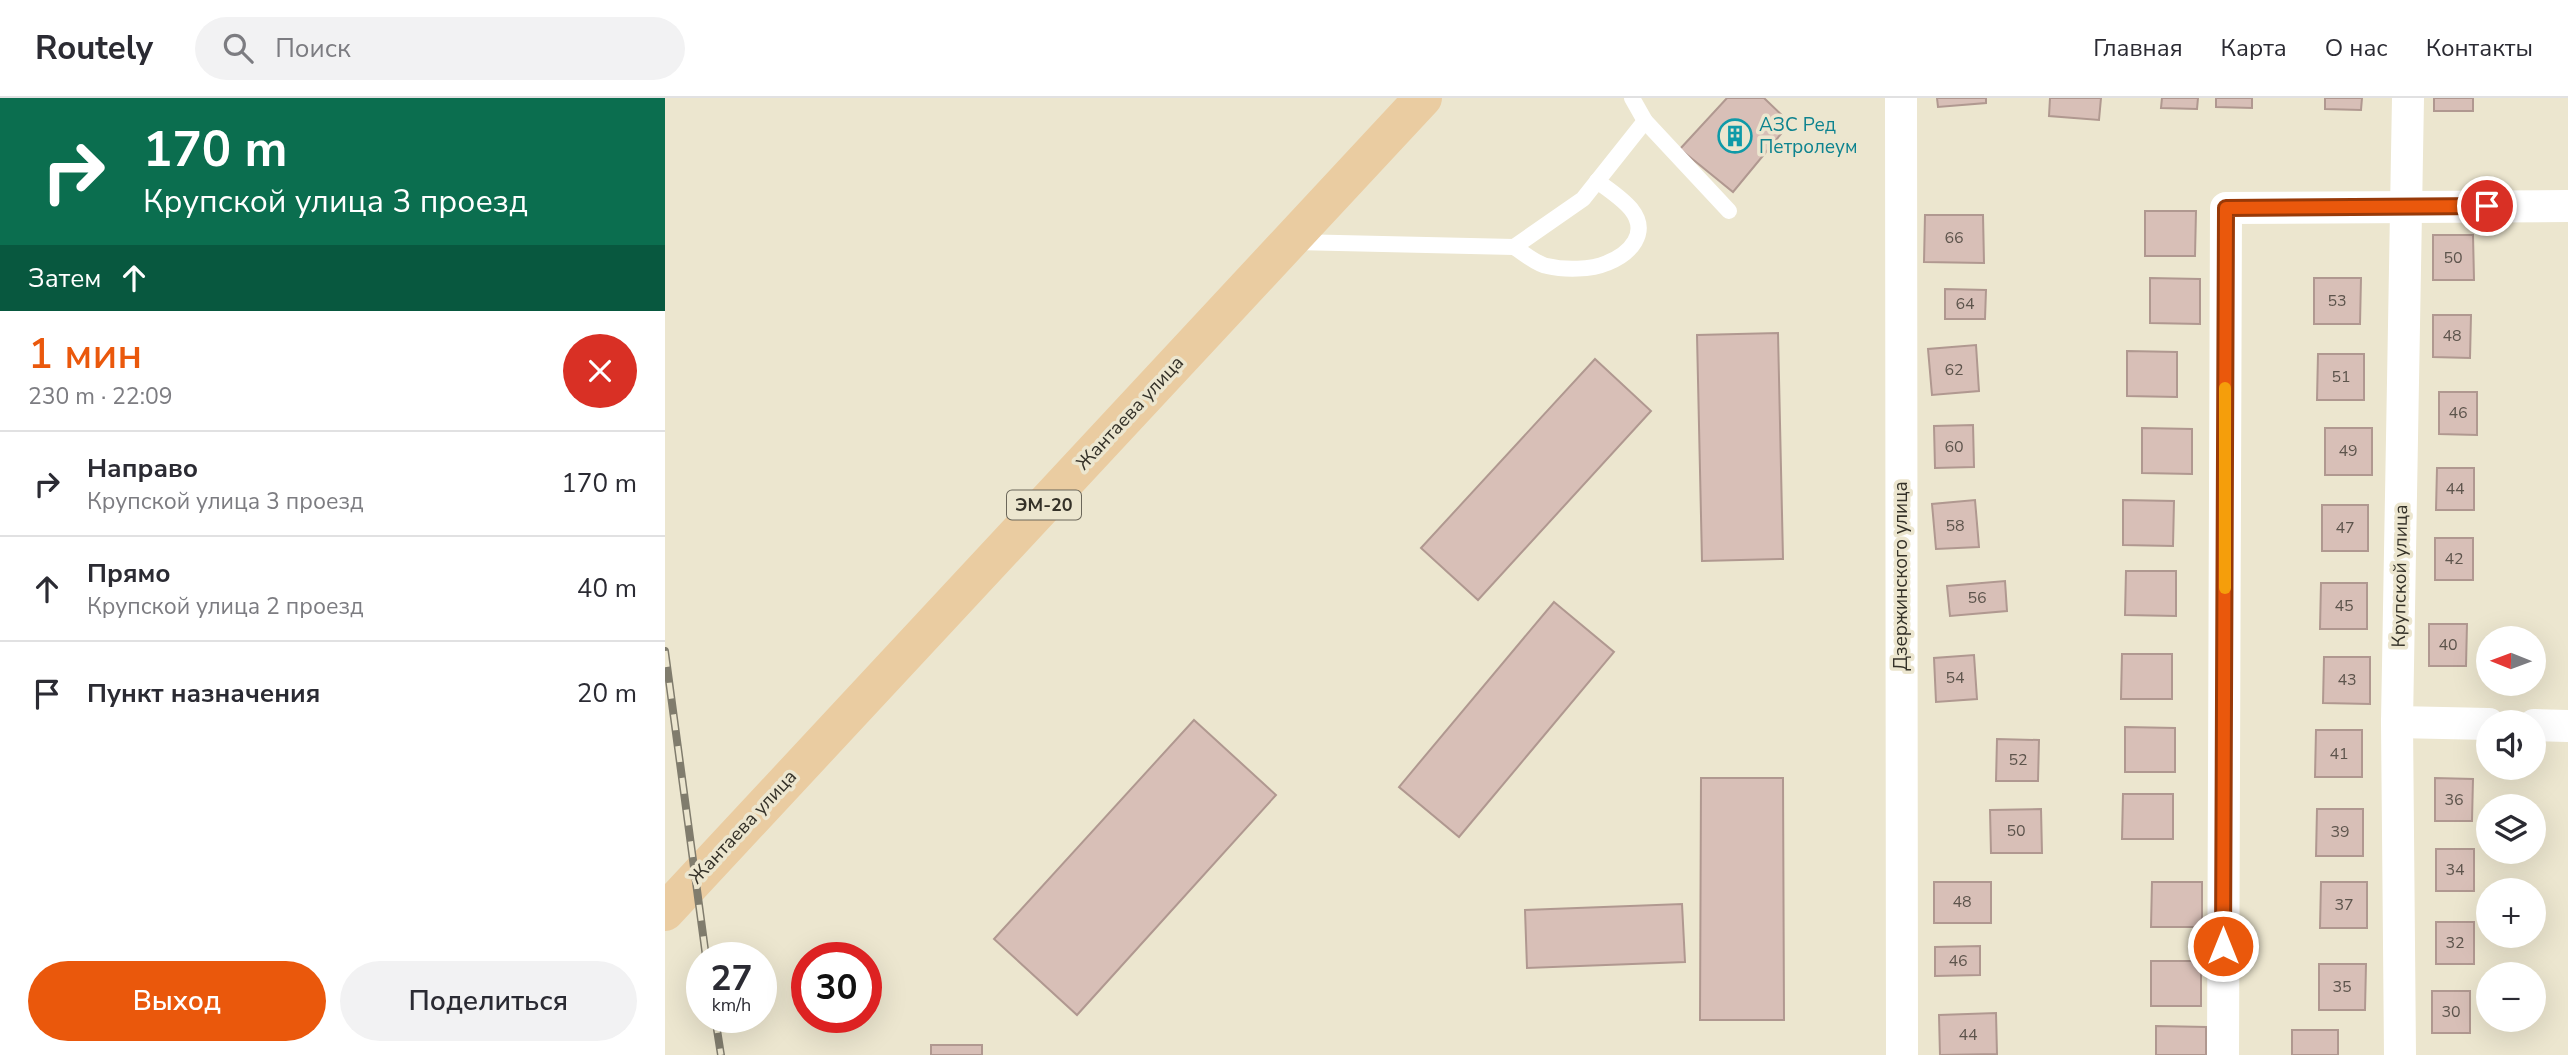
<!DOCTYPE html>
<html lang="ru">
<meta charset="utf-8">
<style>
:root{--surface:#fff;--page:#f2f2f3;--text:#2b2b33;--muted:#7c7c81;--line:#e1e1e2;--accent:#ea580c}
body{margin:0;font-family:"Nunito Sans",sans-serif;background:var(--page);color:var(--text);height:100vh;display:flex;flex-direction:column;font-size:26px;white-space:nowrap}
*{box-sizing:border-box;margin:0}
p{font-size:23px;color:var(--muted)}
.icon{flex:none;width:38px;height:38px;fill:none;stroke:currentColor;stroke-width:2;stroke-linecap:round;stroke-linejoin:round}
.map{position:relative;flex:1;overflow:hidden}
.details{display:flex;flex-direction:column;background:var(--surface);width:665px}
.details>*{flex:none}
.hud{background:#0b6e4f;color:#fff;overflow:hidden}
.needle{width:46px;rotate:271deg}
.buttons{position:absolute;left:1811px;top:528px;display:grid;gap:14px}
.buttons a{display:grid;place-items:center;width:70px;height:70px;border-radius:50%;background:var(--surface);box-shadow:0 7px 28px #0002;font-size:35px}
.speed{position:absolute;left:21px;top:844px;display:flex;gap:14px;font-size:35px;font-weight:700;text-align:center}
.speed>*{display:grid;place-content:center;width:91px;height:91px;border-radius:50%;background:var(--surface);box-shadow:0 7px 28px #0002;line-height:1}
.speed small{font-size:18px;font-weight:400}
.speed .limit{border:10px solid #d22;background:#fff;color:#111}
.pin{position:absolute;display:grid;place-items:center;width:60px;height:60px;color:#fff;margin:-30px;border:4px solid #fff;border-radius:50%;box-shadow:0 2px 7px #0007}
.me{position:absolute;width:77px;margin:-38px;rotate:0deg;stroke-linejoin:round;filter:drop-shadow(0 0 5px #0008)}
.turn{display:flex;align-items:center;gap:24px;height:147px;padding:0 28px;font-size:32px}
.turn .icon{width:91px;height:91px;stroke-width:2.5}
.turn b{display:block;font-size:49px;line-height:60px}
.then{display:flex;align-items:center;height:66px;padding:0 28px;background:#0003;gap:14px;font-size:26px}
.round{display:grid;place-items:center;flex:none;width:74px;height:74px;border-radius:37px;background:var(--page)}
.headline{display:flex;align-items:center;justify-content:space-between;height:119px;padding:0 28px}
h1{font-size:42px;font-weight:600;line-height:52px;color:var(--accent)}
.primary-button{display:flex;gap:14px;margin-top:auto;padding:14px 28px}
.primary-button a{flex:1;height:80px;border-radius:42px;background:var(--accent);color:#fff;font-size:28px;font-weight:600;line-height:80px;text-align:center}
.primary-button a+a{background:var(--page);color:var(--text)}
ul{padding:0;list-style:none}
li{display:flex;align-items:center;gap:21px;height:105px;padding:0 28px;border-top:2px solid var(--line)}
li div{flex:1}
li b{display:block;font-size:26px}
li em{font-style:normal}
header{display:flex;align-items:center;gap:42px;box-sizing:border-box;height:98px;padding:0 35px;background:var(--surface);border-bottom:2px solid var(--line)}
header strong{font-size:33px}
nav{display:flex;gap:38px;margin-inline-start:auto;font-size:24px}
.search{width:490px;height:63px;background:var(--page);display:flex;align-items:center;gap:18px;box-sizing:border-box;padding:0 24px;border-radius:38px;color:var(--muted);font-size:26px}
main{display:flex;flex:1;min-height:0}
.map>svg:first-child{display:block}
.building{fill:#d8bfb7;stroke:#b09890;stroke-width:2}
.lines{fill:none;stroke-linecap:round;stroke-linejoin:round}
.service{stroke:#fff;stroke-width:16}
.minor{stroke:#fff;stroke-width:32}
.primary{stroke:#eacca1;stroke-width:38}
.rail-casing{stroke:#807c6d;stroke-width:8}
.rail{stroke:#ece6cf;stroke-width:5;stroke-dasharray:16;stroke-linecap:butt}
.route-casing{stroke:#983908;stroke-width:18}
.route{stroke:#ea580c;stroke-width:12}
.slow{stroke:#f59e0b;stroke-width:12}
.labels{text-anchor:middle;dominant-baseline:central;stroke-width:7;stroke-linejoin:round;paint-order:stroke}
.number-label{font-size:16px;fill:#5d544c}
.shield{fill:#ece6cf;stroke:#6b675a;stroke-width:2}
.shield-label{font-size:18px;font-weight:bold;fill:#343128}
.culture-label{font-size:19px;fill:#0d838f;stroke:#ece6cf;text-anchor:start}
.street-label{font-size:19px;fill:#343128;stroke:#ece6cf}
</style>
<header>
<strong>Routely</strong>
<div class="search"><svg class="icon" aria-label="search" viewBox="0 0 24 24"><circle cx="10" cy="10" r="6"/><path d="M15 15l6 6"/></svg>Поиск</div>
<nav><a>Главная</a><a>Карта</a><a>О нас</a><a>Контакты</a></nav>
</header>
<main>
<section class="details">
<div class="hud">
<div class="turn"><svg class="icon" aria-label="right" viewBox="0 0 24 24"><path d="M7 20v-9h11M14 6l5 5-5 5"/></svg><div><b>170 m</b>Крупской улица 3 проезд</div></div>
<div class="then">Затем<svg class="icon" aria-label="ahead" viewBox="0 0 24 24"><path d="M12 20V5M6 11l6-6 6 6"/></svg></div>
</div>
<div class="headline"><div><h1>1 мин</h1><p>230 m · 22:09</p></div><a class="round" style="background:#d93025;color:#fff"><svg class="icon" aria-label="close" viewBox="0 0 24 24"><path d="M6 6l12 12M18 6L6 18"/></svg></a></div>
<ul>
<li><svg class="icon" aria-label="right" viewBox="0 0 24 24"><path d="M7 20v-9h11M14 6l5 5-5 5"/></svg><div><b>Направо</b><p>Крупской улица 3 проезд</p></div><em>170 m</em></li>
<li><svg class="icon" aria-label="ahead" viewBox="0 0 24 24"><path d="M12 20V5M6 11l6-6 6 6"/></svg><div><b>Прямо</b><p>Крупской улица 2 проезд</p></div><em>40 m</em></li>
<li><svg class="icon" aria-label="arrive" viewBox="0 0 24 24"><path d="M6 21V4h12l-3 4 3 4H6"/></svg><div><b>Пункт назначения</b></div><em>20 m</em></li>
</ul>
<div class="primary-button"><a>Выход</a><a>Поделиться</a></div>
</section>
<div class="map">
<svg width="1903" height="957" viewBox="0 0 1903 957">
<rect width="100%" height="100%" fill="#ece6cf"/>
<g class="building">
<path d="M 1062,0 L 1099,0 L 1125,25 L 1068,94 L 1015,51 Z"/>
<path d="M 1272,0 L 1321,0 L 1321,5 L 1273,9 Z"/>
<path d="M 1385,0 L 1436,0 L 1434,22 L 1384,18 Z"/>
<path d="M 1497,0 L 1533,0 L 1532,11 L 1496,10 Z"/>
<path d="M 1551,0 L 1587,0 L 1587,10 L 1551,9 Z"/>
<path d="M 1660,0 L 1697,0 L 1696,12 L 1660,11 Z"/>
<rect x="1769" y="0" width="39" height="13"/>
<path d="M 1480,113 L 1531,113 L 1530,158 L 1480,158 Z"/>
<path d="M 1260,117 L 1318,117 L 1319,165 L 1259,164 Z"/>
<path d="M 1768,137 L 1808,137 L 1809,182 L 1768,182 Z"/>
<path d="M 1485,180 L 1535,181 L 1535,226 L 1485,225 Z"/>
<path d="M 1649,180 L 1696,180 L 1695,226 L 1649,226 Z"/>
<path d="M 1280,191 L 1321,192 L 1320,221 L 1280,221 Z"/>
<path d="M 1768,217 L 1806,217 L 1805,260 L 1768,259 Z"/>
<path d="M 1113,235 L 1118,461 L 1037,463 L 1032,237 Z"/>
<path d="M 1311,247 L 1314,293 L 1267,297 L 1263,251 Z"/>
<path d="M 1462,253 L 1512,254 L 1512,299 L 1462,298 Z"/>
<path d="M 1653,256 L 1699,256 L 1699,302 L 1652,302 Z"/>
<path d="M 930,261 L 986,313 L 813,502 L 756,450 Z"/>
<path d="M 1774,294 L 1812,294 L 1812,337 L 1774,336 Z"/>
<path d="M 1308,327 L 1309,369 L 1270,370 L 1269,328 Z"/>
<path d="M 1477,330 L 1527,331 L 1527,376 L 1477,375 Z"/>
<rect x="1660" y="330" width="47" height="47"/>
<path d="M 1772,370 L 1809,370 L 1809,412 L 1771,412 Z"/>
<path d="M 1310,402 L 1314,449 L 1271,451 L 1267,406 Z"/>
<path d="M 1458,402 L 1509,403 L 1508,448 L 1458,447 Z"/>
<rect x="1657" y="407" width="46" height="46"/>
<rect x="1770" y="440" width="38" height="42"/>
<path d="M 1461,473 L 1511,473 L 1511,518 L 1460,517 Z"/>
<path d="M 1340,483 L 1342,513 L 1285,518 L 1282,488 Z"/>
<path d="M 1656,485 L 1702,485 L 1702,531 L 1655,531 Z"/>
<path d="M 889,504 L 949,554 L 794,739 L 734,689 Z"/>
<path d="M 1764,526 L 1802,526 L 1801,568 L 1764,568 Z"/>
<path d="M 1457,556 L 1507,556 L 1507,601 L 1456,601 Z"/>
<path d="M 1309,557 L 1312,601 L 1271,604 L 1269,560 Z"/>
<path d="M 1659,559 L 1705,559 L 1705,606 L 1658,605 Z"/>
<path d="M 529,622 L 611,697 L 412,917 L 329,841 Z"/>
<path d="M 1460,629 L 1510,630 L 1510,674 L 1460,674 Z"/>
<path d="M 1651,632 L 1697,632 L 1697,679 L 1650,679 Z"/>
<path d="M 1332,641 L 1374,642 L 1373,683 L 1331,683 Z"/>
<path d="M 1036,680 L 1118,680 L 1119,922 L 1035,922 Z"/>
<path d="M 1770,680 L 1808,681 L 1807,723 L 1770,723 Z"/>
<path d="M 1458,696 L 1508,696 L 1508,741 L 1457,741 Z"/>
<path d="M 1376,711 L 1377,755 L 1326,755 L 1325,712 Z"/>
<path d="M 1652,711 L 1698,711 L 1698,758 L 1651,758 Z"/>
<rect x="1771" y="751" width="38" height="42"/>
<rect x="1269" y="784" width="57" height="41"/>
<path d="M 1487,784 L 1537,784 L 1537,829 L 1486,829 Z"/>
<path d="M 1656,784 L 1702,784 L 1702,830 L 1655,830 Z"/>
<path d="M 1017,806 L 1020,864 L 862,870 L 860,812 Z"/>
<rect x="1771" y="824" width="38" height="42"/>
<path d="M 1315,848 L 1315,877 L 1270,878 L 1270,849 Z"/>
<rect x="1486" y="863" width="50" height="45"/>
<path d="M 1654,866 L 1701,866 L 1700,912 L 1654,912 Z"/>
<rect x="1767" y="893" width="38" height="42"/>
<path d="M 1331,915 L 1332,956 L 1275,957 L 1274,917 Z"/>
<path d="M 1491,928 L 1541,929 L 1541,957 L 1491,957 Z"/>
<rect x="1627" y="932" width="46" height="25"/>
<rect x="266" y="947" width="51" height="10"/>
</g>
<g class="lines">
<g class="service">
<path d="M 967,0 L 980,23 L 1064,113"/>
<path d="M 630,144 L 849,149 L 918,101 L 980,23"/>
<path d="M 849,149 C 859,155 871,166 882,168 C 899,172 926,172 942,165 C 965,156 985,135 966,111 C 957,100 943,91 932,83"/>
</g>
<g class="minor">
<path d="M 1236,0 L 1237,957"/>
<path d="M 1732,624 L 1824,626"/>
<path d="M 1869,627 L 1903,628"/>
<path d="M 1558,957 L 1561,110 L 1903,108"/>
<path d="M 1735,957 L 1732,624 L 1743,0"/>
</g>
<path class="primary" d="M 0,814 L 758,0"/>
<defs>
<g id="rail">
<path d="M 0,553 L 41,859"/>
<path d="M 50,919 L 56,957"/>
</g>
</defs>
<use href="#rail" class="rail-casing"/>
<use href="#rail" class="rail"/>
</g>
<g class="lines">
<defs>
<path id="route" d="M 1558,848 L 1561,110 L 1822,108"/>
</defs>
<use href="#route" class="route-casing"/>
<use href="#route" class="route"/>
<path class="slow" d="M 1560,490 L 1560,290"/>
</g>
<defs>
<symbol id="building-ring" viewBox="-11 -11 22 22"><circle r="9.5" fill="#ece6cf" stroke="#0f9aa8" stroke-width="1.5"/><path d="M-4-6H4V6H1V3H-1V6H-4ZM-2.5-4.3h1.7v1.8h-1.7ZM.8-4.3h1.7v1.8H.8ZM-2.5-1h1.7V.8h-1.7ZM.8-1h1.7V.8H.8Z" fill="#0f9aa8"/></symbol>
</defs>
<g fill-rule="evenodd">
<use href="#building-ring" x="1051" y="19" width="38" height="38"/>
</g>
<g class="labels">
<g class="number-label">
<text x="1289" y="140">66</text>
<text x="1788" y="160">50</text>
<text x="1672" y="203">53</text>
<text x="1300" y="206">64</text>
<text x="1787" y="238">48</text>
<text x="1289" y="272">62</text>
<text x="1676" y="279">51</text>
<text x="1793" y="315">46</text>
<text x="1289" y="349">60</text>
<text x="1683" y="353">49</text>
<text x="1790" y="391">44</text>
<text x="1290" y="428">58</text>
<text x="1680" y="430">47</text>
<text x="1789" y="461">42</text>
<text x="1312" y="500">56</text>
<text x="1679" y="508">45</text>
<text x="1783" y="547">40</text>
<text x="1290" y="580">54</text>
<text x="1682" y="582">43</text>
<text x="1674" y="656">41</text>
<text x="1353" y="662">52</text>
<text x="1789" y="702">36</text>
<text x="1351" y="733">50</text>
<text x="1675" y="734">39</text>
<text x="1790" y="772">34</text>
<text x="1297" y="804">48</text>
<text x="1679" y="807">37</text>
<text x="1790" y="845">32</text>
<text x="1293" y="863">46</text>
<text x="1677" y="889">35</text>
<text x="1786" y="914">30</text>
<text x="1303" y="937">44</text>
</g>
<rect class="shield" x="342" y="392.5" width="74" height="29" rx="5"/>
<g class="shield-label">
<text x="379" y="407">ЭМ-20</text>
</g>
<g class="culture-label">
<text x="1094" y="27">АЗС Ред<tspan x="1094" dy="22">Петролеум</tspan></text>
</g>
<g class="street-label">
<text transform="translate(465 315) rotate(-47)">Жантаева улица</text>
<text transform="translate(1236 478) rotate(-90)">Дзержинского улица</text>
<text transform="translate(1735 478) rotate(-89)">Крупской улица</text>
<text transform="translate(78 729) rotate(-47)">Жантаева улица</text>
</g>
</g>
</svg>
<div class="buttons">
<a><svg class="needle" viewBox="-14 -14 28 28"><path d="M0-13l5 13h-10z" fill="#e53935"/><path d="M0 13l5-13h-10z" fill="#7c7c81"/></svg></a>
<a><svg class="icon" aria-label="sound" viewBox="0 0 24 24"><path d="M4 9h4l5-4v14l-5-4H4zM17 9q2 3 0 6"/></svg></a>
<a><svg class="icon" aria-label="layers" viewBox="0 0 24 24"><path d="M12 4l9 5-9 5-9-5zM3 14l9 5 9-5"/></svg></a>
<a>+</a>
<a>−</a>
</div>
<div class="speed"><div>27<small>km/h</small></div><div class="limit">30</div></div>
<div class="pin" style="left:1822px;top:108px;background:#d93025"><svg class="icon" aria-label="arrive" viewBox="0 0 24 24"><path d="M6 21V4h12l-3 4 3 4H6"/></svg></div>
<svg class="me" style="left:1558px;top:848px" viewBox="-20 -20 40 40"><circle r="17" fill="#ea580c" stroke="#fff" stroke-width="3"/><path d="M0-11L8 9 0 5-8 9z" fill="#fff"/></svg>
</div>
</main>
